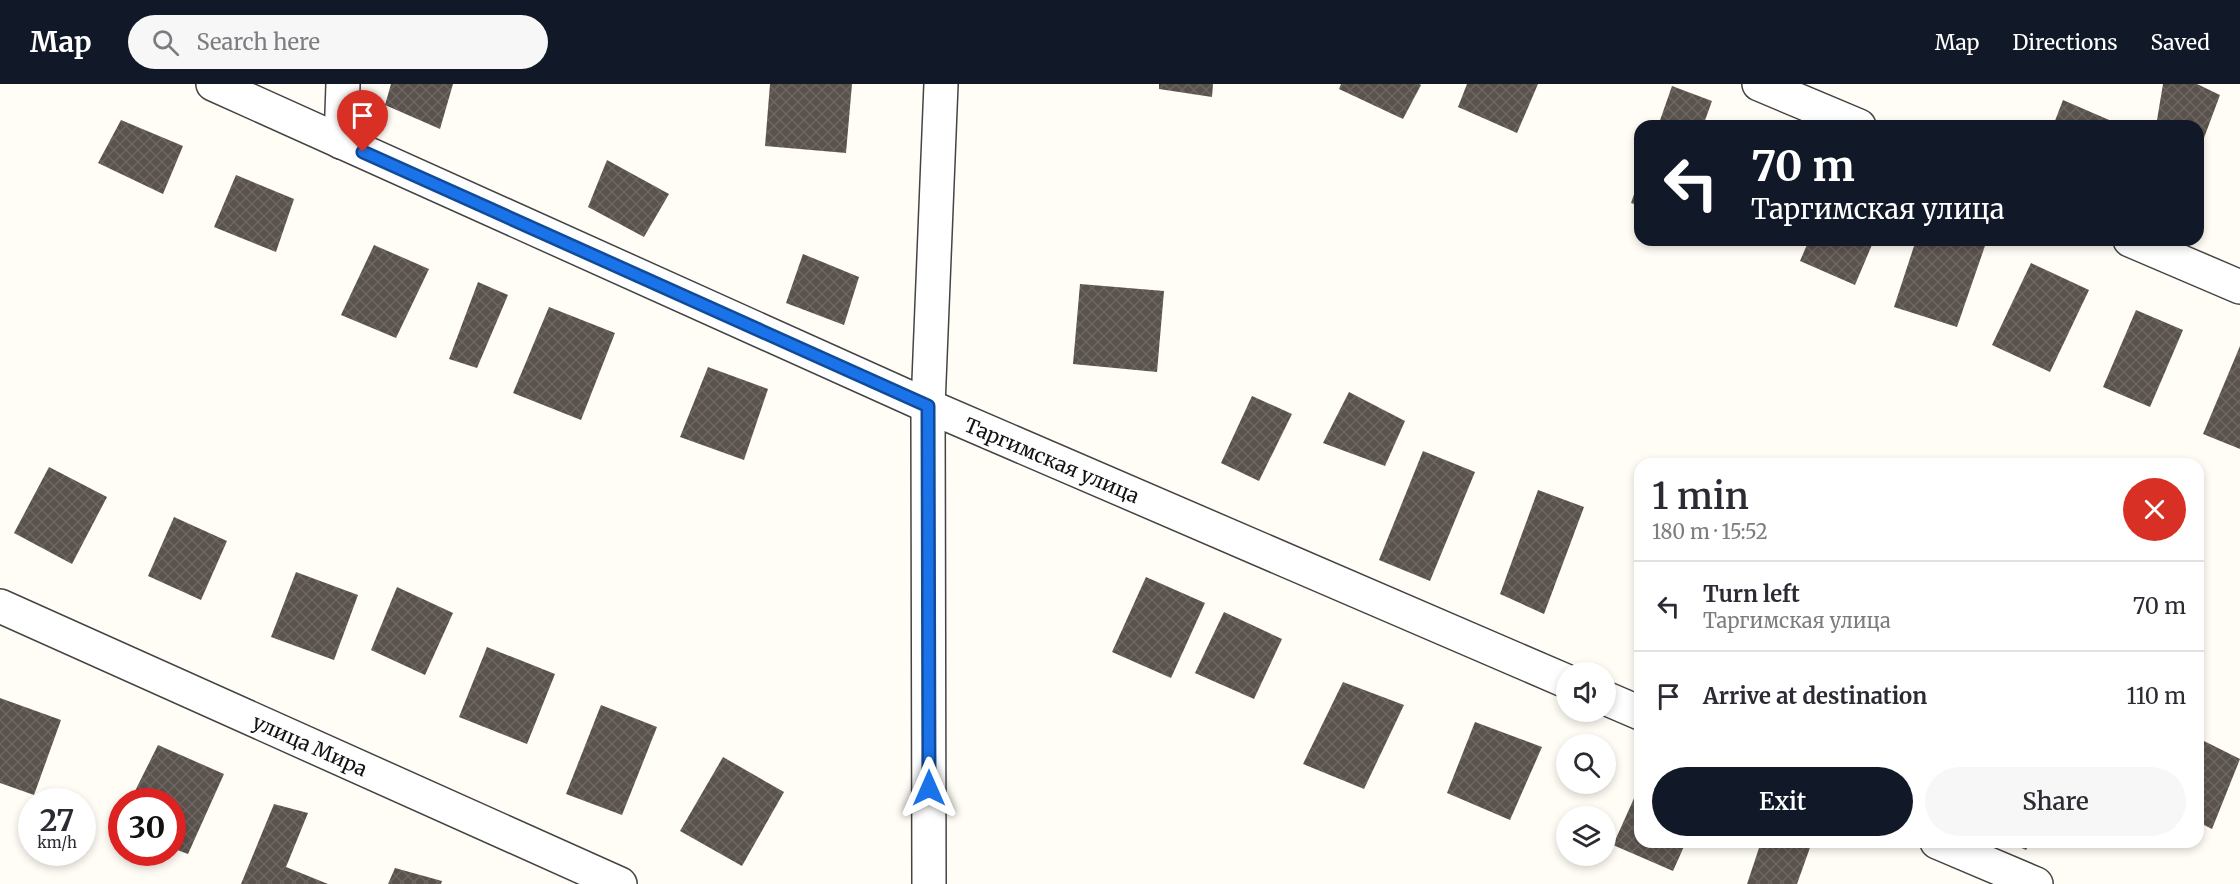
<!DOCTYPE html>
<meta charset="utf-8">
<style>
:root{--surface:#fff;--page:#f7f7f7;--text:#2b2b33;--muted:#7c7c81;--line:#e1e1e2;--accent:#111827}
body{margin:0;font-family:Merriweather,serif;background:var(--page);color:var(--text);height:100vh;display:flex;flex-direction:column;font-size:22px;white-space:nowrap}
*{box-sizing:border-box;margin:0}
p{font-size:20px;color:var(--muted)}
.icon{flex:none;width:33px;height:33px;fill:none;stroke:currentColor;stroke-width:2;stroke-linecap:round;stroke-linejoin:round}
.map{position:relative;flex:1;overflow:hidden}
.panel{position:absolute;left:1634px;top:374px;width:570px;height:390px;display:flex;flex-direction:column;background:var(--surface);border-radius:18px;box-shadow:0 3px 9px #0003}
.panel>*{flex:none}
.top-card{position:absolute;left:1634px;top:36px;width:570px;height:126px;border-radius:18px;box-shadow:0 3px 9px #0003;background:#111827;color:#fff;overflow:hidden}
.tools{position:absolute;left:1556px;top:578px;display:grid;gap:12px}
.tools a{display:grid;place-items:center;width:60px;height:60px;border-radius:50%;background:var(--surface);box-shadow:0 3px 9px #0003;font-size:30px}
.speed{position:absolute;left:18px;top:704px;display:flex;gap:12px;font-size:30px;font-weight:700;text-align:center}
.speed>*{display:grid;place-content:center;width:78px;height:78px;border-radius:50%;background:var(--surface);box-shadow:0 3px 9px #0003;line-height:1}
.speed small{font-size:15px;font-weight:400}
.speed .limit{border:9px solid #d22;background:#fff;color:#111}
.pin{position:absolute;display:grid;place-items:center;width:51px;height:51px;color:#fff;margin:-62px -26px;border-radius:50% 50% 50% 0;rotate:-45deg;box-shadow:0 0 6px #0007}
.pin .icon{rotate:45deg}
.me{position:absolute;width:66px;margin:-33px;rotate:0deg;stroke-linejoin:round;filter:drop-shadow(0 0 4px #0008)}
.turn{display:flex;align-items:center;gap:21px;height:126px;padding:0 18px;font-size:27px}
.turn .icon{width:78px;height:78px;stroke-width:2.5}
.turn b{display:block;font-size:42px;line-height:51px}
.round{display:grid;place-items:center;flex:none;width:63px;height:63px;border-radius:32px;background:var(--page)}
.headline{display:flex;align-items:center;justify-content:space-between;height:102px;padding:0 18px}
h1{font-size:36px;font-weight:600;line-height:45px}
.action{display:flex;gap:12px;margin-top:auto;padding:12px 18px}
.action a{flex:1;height:69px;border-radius:36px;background:var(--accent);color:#fff;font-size:24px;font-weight:600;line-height:69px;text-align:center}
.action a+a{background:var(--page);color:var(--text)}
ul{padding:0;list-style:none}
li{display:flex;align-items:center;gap:18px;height:90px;padding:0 18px;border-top:2px solid var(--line)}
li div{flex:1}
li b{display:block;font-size:22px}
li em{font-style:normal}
header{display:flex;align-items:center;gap:36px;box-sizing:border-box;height:84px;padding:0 30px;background:var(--accent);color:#fff}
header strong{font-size:28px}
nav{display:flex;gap:33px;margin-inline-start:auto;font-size:21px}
.search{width:420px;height:54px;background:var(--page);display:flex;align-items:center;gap:15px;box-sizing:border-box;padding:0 21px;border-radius:33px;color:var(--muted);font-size:22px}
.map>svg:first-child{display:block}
.building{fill:url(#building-cross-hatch)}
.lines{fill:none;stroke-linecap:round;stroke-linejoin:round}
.minor-casing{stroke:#444;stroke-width:36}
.minor{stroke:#fff;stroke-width:33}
.route-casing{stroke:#114b97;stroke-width:15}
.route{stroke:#1a73e8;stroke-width:10}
.labels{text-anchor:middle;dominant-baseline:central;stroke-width:6;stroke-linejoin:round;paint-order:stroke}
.street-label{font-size:20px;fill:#111;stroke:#fff}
</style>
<header>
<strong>Map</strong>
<div class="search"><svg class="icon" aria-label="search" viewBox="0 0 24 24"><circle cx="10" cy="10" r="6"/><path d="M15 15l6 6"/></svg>Search here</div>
<nav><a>Map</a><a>Directions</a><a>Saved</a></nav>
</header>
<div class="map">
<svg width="2240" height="800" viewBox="0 0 2240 800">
<defs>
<pattern id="building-cross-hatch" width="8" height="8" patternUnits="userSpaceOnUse" patternTransform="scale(1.5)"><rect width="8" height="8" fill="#5a524d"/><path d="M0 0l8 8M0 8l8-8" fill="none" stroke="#6d6662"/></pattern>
</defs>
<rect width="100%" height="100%" fill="#fffdf5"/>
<g class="building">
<path d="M 391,0 L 453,0 L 440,45 L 385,21 Z"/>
<path d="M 770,0 L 852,0 L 846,69 L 765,62 Z"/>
<path d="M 1159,0 L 1213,0 L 1212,13 L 1159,5 Z"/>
<path d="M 1341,0 L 1419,0 L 1421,1 L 1403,35 L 1339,5 Z"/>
<path d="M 1467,0 L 1538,0 L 1517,49 L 1458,23 Z"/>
<path d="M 2163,0 L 2197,0 L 2220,11 L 2198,70 L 2198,42 L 2156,42 Z"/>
<path d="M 1672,2 L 1712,17 L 1703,42 L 1658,42 Z"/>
<path d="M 2063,16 L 2123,42 L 2053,42 Z"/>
<path d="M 121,36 L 183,62 L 163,110 L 98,79 Z"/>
<path d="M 607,76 L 669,110 L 644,153 L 588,123 Z"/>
<path d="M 236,91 L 294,115 L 276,168 L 214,143 Z"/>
<path d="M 1639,96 L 1640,96 L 1640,122 L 1631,119 Z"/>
<path d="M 1809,156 L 1874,156 L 1855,201 L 1800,177 Z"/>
<path d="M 1916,156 L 1987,156 L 1957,243 L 1894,223 Z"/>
<path d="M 374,161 L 429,185 L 396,254 L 341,231 Z"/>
<path d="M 803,170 L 859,193 L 844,241 L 786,219 Z"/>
<path d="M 2031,179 L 2089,206 L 2050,288 L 1992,261 Z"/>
<path d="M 478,198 L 508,211 L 477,284 L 449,275 Z"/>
<path d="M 1080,200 L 1164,207 L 1157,288 L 1073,280 Z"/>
<path d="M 549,223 L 615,249 L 581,336 L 513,309 Z"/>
<path d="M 2136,226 L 2183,246 L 2150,323 L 2103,303 Z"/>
<path d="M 2240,262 L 2240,365 L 2203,350 Z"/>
<path d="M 708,283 L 768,305 L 744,376 L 680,353 Z"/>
<path d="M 1349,308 L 1405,337 L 1385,382 L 1323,359 Z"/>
<path d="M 1252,312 L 1292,330 L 1259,397 L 1221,379 Z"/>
<path d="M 1423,367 L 1475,388 L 1430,497 L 1379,476 Z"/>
<path d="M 49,383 L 107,413 L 72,480 L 14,449 Z"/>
<path d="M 1538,406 L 1584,423 L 1544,530 L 1500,510 Z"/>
<path d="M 174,433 L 227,457 L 201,516 L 148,492 Z"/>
<path d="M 296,488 L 358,511 L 334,576 L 271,553 Z"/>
<path d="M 1146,493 L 1205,519 L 1171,594 L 1112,568 Z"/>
<path d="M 397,503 L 453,529 L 425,591 L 371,566 Z"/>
<path d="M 1224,528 L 1282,555 L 1254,615 L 1195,589 Z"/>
<path d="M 487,563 L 555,590 L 527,660 L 459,633 Z"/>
<path d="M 1343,598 L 1404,621 L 1364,705 L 1303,680 Z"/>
<path d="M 0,614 L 61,636 L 34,711 L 0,699 Z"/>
<path d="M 601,621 L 657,643 L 622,731 L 566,710 Z"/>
<path d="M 1475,638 L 1542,663 L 1510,736 L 1447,709 Z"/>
<path d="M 2198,654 L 2240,675 L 2212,745 L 2198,738 Z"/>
<path d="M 158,661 L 224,690 L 188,770 L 172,764 L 172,717 L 130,717 Z"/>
<path d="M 723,673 L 784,708 L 742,782 L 680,747 Z"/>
<path d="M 1640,701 L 1640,758 L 1686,758 L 1673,787 L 1613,761 Z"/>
<path d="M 274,720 L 308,729 L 286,783 L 328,800 L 241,800 Z"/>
<path d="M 1761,758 L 1812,758 L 1797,800 L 1747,800 Z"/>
<path d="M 2008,758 L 2031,758 L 2026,766 Z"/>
<path d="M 395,784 L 442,797 L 441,800 L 388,800 Z"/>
</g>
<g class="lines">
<defs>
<g id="minor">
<path d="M 213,0 L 928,322 L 1566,597"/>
<path d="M 1759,0 L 1859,42"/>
<path d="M 341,58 L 343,0"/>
<path d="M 2130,156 L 2240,203"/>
<path d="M 0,522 L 620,800"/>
<path d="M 1605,614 L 1640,629"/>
<path d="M 1937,758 L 2036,800"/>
<path d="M 929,800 L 928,322 L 941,0"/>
</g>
</defs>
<use href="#minor" class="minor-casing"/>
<use href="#minor" class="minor"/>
</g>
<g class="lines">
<defs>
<path id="route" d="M 363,68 L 928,322 L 929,704"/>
</defs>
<use href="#route" class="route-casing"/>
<use href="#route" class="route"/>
</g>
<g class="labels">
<g class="street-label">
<text transform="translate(1052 376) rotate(23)">Таргимская улица</text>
<text transform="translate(310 661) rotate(24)">улица Мира</text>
</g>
</g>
</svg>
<div class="tools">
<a><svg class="icon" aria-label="sound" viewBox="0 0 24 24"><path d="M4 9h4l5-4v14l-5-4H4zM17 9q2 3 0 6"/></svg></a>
<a><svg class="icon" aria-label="search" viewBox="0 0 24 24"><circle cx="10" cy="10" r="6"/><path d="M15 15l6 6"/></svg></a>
<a><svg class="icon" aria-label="layers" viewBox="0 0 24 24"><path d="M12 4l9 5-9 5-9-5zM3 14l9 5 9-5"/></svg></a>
</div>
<div class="speed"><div>27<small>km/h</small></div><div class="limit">30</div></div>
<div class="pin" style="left:363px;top:68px;background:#d93025"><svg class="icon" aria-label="arrive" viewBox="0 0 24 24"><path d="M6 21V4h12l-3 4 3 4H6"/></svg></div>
<svg class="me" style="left:929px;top:704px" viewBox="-20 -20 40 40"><path d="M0-17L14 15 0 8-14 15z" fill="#1a73e8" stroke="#fff" stroke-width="4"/></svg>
<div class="top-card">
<div class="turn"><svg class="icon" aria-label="left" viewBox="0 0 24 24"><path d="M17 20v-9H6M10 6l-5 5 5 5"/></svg><div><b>70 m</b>Таргимская улица</div></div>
</div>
<section class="panel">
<div class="headline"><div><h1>1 min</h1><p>180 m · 15:52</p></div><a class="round" style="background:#d93025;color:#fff"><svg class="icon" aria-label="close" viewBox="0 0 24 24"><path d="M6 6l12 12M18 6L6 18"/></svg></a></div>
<ul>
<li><svg class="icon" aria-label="left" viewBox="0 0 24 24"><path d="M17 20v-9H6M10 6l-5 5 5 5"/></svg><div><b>Turn left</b><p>Таргимская улица</p></div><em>70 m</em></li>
<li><svg class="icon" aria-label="arrive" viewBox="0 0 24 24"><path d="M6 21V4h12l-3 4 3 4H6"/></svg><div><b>Arrive at destination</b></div><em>110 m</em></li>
</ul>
<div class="action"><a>Exit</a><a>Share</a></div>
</section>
</div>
